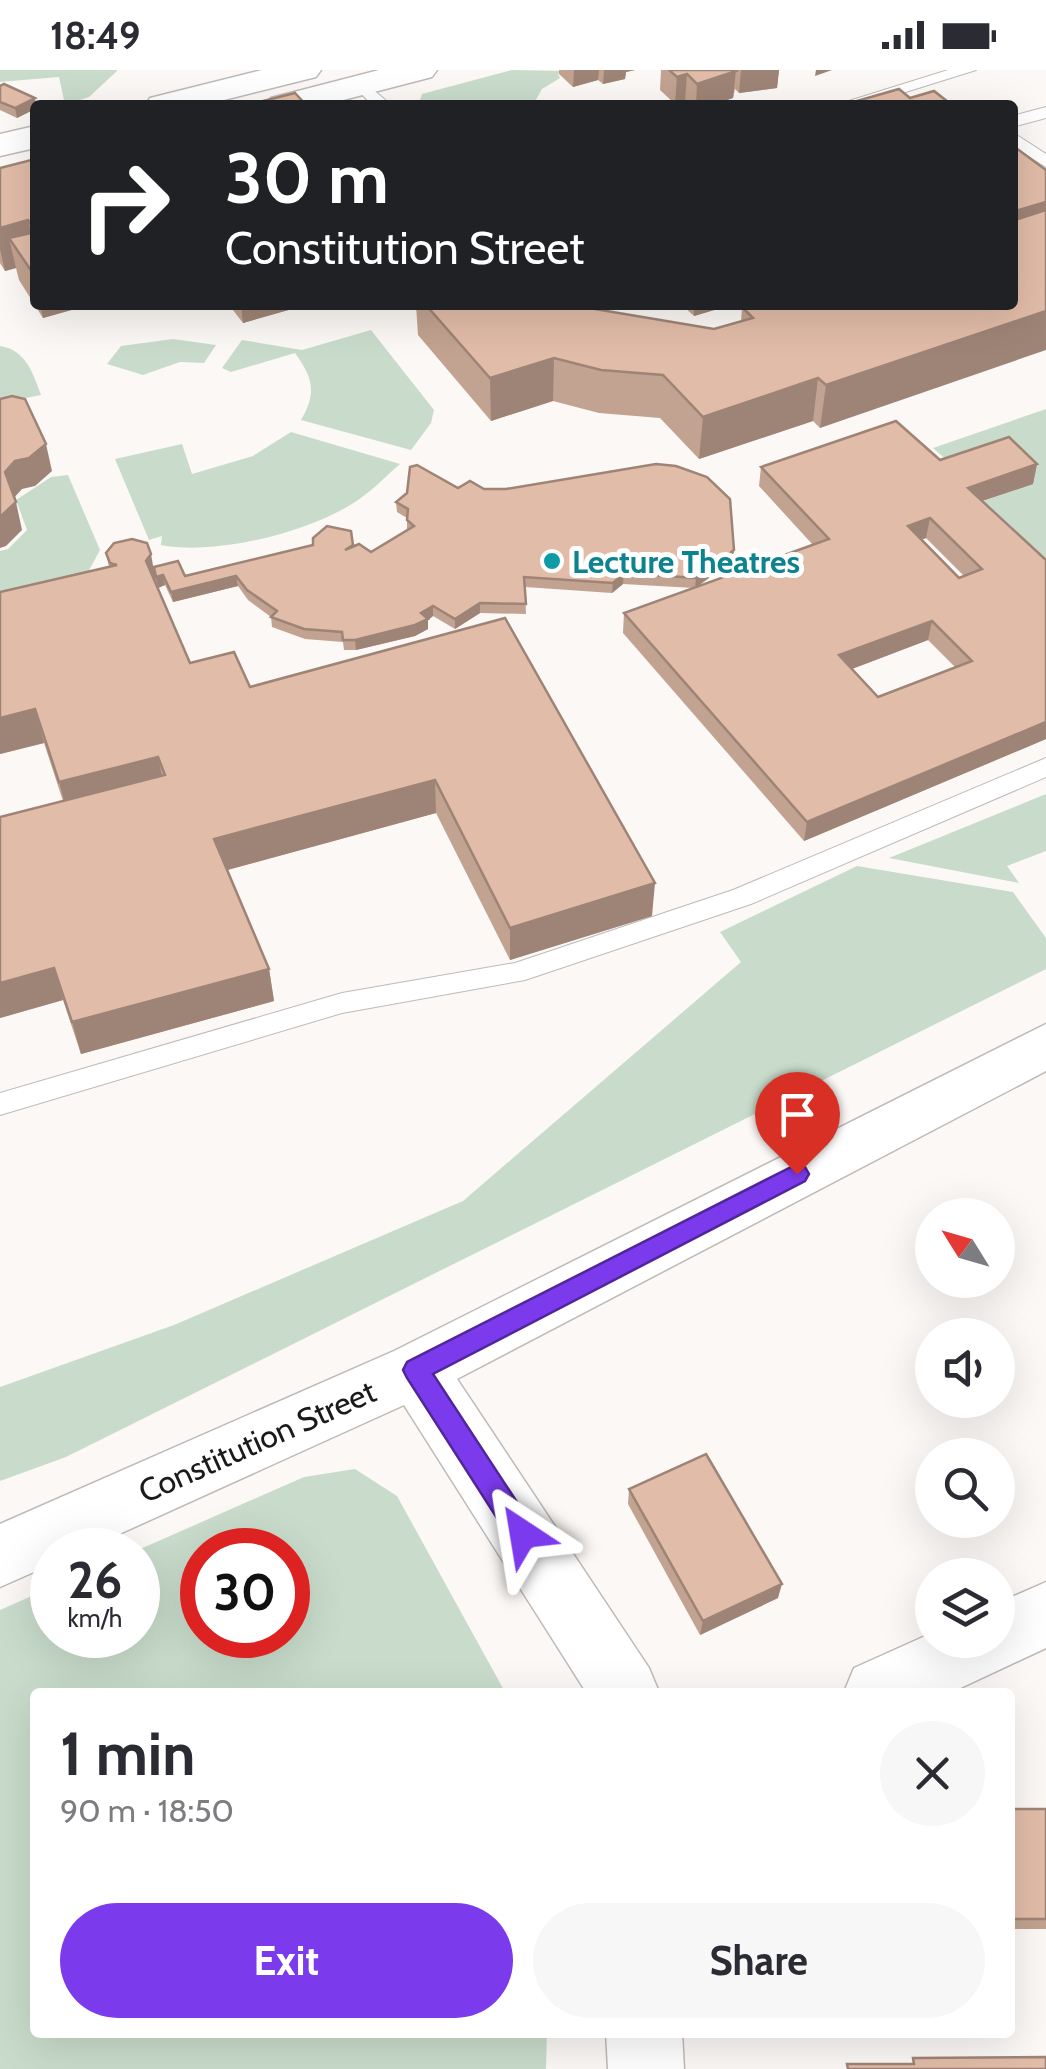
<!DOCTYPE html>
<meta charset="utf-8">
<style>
:root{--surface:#fff;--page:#f7f7f7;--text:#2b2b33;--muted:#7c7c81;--accent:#7c3aed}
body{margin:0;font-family:Cabin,sans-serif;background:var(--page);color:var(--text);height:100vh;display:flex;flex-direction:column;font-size:38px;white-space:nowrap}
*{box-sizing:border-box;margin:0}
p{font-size:32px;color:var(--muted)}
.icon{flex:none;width:55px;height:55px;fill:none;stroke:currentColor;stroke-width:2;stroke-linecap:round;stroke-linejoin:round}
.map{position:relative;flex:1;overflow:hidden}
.details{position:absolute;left:30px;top:1618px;width:985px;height:350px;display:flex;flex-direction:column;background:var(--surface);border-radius:10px;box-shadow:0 10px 40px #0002}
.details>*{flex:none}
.hud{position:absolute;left:30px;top:30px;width:988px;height:210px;border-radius:10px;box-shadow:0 10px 40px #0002;background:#202124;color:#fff;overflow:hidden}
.needle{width:65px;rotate:307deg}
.tools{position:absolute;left:915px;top:1128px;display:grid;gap:20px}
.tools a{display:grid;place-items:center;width:100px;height:100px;border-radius:50%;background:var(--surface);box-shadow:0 10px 40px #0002;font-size:50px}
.speed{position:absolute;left:30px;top:1458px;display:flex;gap:20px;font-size:50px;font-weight:700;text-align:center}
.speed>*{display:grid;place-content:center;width:130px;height:130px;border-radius:50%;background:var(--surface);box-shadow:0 10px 40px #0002;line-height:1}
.speed small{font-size:25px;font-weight:400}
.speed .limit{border:15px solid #d22;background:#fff;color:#111}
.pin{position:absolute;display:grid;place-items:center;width:85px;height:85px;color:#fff;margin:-102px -42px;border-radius:50% 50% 50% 0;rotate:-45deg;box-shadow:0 0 10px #0007}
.pin .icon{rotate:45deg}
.me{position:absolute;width:110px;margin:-55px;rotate:327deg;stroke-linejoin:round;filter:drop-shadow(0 0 8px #0008)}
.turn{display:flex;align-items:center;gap:35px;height:210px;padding:0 30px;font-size:45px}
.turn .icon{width:130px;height:130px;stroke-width:2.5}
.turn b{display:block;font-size:70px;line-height:85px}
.round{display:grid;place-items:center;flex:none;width:105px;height:105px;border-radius:52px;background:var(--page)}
.overview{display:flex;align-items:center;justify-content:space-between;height:170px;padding:0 30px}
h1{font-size:60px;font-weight:700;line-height:75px}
.primary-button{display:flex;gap:20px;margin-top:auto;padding:20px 30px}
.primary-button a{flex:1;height:115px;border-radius:60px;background:var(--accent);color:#fff;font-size:40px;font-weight:700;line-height:115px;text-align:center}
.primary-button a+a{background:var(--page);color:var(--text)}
.status{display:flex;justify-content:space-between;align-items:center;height:70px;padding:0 50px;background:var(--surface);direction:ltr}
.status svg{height:28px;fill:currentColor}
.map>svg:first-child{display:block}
.green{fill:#c9dccb;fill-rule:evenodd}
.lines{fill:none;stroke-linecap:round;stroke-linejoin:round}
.service-casing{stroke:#bebab8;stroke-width:2}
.minor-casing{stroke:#bebab8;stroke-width:3}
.tertiary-casing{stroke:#bebab8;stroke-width:3}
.service{fill:#fff;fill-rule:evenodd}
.minor{fill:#fff;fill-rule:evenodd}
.tertiary{fill:#fff;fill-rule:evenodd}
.wall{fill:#c2a290;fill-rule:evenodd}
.shaded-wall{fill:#9e8476}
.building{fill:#e1bca8;stroke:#9e8476;stroke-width:2.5;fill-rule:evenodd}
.route{fill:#7c3aed;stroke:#51269a;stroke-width:2.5}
.culture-dot{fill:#0f9aa8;stroke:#fff;stroke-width:4}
.labels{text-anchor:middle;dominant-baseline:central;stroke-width:10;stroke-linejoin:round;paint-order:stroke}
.culture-label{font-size:32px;font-weight:bold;fill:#0d838f;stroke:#fff;text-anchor:start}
.street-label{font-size:32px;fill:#1b1919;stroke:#fff}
</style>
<div class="status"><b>18:49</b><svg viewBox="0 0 49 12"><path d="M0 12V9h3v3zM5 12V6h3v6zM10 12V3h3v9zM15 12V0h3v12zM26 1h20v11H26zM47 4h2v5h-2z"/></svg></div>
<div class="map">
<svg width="1046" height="1999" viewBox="0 0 1046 1999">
<rect width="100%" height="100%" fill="#fcf8f6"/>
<g class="green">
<path d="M 0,0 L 117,0 L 117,1 L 89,27 L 65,35 L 59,7 L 0,12 Z"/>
<path d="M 512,0 L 567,1 L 558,4 L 560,8 L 542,19 L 533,35 L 418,35 L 422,24 Z"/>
<path d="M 371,260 L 434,340 L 431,353 L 411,380 L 301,350 C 317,323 313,308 295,283 L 231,302 L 222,298 L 242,270 L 302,280 Z"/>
<path d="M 173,269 L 216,275 L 204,293 L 180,292 L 143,305 L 107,294 L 121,276 Z"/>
<path d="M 0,276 C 26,280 33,303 41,325 L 0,333 Z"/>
<path d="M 1046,339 L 1046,512 L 966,437 L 1034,413 L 1004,386 L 959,401 L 933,378 Z"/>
<path d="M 291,362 L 400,394 C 386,406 373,420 358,430 C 312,462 215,486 161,475 L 162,466 L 149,470 L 115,389 L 182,374 L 192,404 L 253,386 Z"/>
<path d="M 68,405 L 100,480 L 80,517 L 0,536 L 0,481 L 8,479 L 27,460 L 16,430 L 51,407 Z"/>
<path d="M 1046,724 L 1046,781 L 1007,796 L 1019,813 L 889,788 Z"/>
<path d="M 857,796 L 1013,822 L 1046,868 L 1046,899 L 66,1387 L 0,1411 L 0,1317 L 174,1255 L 463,1131 L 741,892 L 720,862 Z"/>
<path d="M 355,1399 L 397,1426 L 505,1622 L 35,1622 L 35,1962 L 547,1963 L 546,1999 L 0,1999 L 0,1540 L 52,1517 L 52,1565 L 138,1565 L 138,1480 L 304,1407 ZM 202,1480 L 288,1480 L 288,1565 L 202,1565 Z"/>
</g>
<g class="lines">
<defs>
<g id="service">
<path d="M 948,0 L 976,0 L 864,35 L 836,35 Z"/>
<path d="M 362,10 L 391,35 L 372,35 L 353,15 Z"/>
<path d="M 1046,37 L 1046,48 L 1012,57 L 1012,46 Z"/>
<path d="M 1012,62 L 1046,84 L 1046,97 L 1012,76 Z"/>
<path d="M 1046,688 L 1046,707 L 751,834 L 525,910 L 342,943 L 0,1045 L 0,1023 L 342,923 L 515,893 L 733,820 Z"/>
</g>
<g id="minor">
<path d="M 1046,954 L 1046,1001 L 457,1309 L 649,1598 L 659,1622 L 586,1622 L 404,1335 L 84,1480 L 52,1480 L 52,1494 L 0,1517 L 0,1454 L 394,1281 Z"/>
<path d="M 1046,1512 L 1046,1578 L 952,1622 L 844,1622 L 854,1598 L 932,1563 L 932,1570 L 998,1570 L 998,1533 Z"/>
<path d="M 606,1962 L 682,1962 L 684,1999 L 608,1999 Z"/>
</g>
<g id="tertiary">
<path d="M 262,0 L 321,0 L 316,7 L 204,35 L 145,35 L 150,28 Z"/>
<path d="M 379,0 L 437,0 L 432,7 L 324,35 L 266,35 L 271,28 Z"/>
<path d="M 35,56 L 35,78 L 0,86 L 0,64 Z"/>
</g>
</defs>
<use href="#service" class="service-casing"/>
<use href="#minor" class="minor-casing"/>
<use href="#tertiary" class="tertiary-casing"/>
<use href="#service" class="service"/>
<use href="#minor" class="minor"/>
<use href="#tertiary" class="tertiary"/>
</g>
<g class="wall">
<path d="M 559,0 L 635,0 L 626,2 L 625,9 L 603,14 L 598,10 L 573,17 L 559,4 Z"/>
<path d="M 661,0 L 779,0 L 777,18 L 739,23 L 735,19 L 733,28 L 712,35 L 689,35 L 685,31 L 675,34 L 660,20 Z"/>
<path d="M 0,16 L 35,35 L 35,39 L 17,48 L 0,40 Z"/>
<path d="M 35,89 L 35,235 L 89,235 L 43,248 L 19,210 L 16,198 L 5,201 L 0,193 L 0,98 Z"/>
<path d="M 131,235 L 150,235 L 146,239 L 133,238 Z"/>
<path d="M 229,235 L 306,235 L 243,253 Z"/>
<path d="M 416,235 L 571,235 L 714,259 L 741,252 L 742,237 L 1012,235 L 820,358 L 813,351 L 699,389 L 660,348 L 599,343 L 553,331 L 491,351 L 418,265 Z"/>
<path d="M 682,235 L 731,235 L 694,246 Z"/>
<path d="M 940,390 L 1037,394 L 1033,414 L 982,431 L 1046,490 L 1046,669 L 804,771 L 623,563 L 624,543 L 694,518 L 623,514 L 612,523 L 525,517 L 526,544 L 480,543 L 455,559 L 433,546 L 428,550 L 428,559 L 415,566 L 356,580 L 344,580 L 343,572 L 305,569 L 272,557 L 271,547 L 248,530 L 238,516 L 173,532 L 165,515 L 158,518 L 190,593 L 250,617 L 505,548 L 652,846 L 510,890 L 436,743 L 227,800 L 269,899 L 274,931 L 81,984 L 63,930 L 0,948 L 63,731 L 44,673 L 0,684 L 0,522 L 109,497 L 106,483 L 185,506 L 353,477 L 371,482 L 407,460 L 407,448 L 397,442 L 396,432 L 458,418 L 484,419 L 734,480 L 733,490 L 697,517 L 813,475 L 759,416 L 761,397 ZM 926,468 L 964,506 L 959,508 L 921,470 ZM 928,570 L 955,597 L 878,627 L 852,599 Z"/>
<path d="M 629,1419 L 778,1528 L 700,1565 L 628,1434 Z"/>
<rect x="1010" y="1739" width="36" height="120"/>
</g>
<g class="shaded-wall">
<path d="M 574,0 L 599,0 L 598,10 L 573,17 Z"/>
<path d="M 604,0 L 635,0 L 626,2 L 625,9 L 603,14 Z"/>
<path d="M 728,0 L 736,0 L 733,28 L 712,35 L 696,35 L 697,14 Z"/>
<path d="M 741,0 L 779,0 L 777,18 L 739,23 Z"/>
<path d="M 816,0 L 832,0 L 815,6 Z"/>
<path d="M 687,4 L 685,31 L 675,34 L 677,7 Z"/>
<path d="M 35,28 L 36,35 L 35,39 L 17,48 L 15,38 Z"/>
<path d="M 1046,132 L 1046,150 L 1012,160 L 1012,142 Z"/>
<path d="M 28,150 L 35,182 L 9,168 L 16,198 L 5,201 L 0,179 L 0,158 Z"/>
<path d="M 40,235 L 89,235 L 43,248 Z"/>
<path d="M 241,235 L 306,235 L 243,253 Z"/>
<path d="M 694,235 L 731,235 L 694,246 Z"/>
<path d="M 1046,241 L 1046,280 L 820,358 L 826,315 Z"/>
<path d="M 554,288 L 553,331 L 491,351 L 490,308 Z"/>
<path d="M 818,308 L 813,351 L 699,389 L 703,347 Z"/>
<path d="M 46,374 L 52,401 L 35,416 L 22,419 L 12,430 L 5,402 L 15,391 Z"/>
<path d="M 1037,394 L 1033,414 L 964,437 L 968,418 Z"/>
<path d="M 16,432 L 22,460 L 6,476 L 0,478 L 0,447 Z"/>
<path d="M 930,448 L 926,468 L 904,476 L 908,456 Z"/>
<path d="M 734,480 L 733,490 L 695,518 L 696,508 Z"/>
<path d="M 151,484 L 157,518 L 146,491 Z"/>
<path d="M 624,503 L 623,514 L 612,523 L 613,513 Z"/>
<path d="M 163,505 L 165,515 L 158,518 L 156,508 Z"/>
<path d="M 236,506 L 238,516 L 173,532 L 171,522 Z"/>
<path d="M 480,533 L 480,543 L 455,559 L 455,549 Z"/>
<path d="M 433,536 L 433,546 L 428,550 L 428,559 L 415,566 L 356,580 L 355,570 L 421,543 Z"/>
<path d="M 932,551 L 928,570 L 836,605 L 839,585 Z"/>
<path d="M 35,639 L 44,673 L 0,684 L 0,648 Z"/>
<path d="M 1046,652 L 1046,669 L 804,771 L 807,752 Z"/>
<path d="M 158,687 L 165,720 L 68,745 L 59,712 Z"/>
<path d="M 435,710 L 436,743 L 220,802 L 214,769 Z"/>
<path d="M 655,813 L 652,846 L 510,890 L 510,858 Z"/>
<path d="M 54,898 L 63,930 L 0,948 L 0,913 Z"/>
<path d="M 269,899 L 274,931 L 81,984 L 72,952 Z"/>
<path d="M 782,1514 L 778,1528 L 700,1565 L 703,1551 Z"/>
</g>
<g class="building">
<path d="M 669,0 L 734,0 L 736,1 L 697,14 L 687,4 L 677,7 Z"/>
<path d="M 4,14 L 35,28 L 15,38 L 0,32 L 0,16 Z"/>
<path d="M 899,19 L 910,28 L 934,21 L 952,35 L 843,35 Z"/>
<path d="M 295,23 L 306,35 L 247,35 Z"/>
<path d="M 1012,75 L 1046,100 L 1046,132 L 1012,142 Z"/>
<path d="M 35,89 L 35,160 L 28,150 L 0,158 L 0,98 Z"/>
<path d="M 1046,140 L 1046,241 L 826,315 L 818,308 L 703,347 L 663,305 L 601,300 L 554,288 L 490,308 L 426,235 L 571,235 L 714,259 L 753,248 L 742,237 L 747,235 L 1012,235 L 1012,151 Z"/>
<path d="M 35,162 L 35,205 L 34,205 L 9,168 Z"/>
<path d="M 12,326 L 25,329 L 46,374 L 29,388 L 15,391 L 5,402 L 16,432 L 0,447 L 0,329 Z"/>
<path d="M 896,351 L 940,390 L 1009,367 L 1037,394 L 968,418 L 1046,490 L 1046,652 L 807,752 L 624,543 L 829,469 L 761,397 ZM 930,448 L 982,499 L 959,508 L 908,456 ZM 932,551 L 972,591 L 878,627 L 839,585 Z"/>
<path d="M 656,394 L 676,396 L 707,407 L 730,429 L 734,480 L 696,508 L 624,503 L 613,513 L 524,507 L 526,534 L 480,533 L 455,549 L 433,536 L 421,543 L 428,549 L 415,555 L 355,570 L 343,570 L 342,562 L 304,559 L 271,547 L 277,541 L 247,520 L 236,506 L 171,522 L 163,505 L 156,507 L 154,497 L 178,491 L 185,506 L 313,475 L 313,468 L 327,456 L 351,461 L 353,475 L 345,480 L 359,474 L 371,482 L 414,456 L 407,450 L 408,439 L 396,432 L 407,423 L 410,397 L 417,395 L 458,418 L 470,411 L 484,419 L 506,419 Z"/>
<path d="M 132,469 L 147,473 L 151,484 L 146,491 L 190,593 L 234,582 L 250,617 L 505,548 L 655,813 L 510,858 L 435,710 L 214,769 L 269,899 L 72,952 L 54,898 L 0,913 L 0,747 L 165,705 L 158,687 L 59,712 L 35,639 L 0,648 L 0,522 L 117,495 L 110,493 L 106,483 L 114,473 Z"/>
<path d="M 706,1384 L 782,1514 L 703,1551 L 629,1419 Z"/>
<rect x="1010" y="1739" width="36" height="110"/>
<path d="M 1046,1987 L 1046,1999 L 848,1999 L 847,1994 L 914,1994 L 913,1988 Z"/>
</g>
<path class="route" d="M 797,1094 L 805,1097 L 809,1104 L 805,1111 L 433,1304 L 532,1455 L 536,1464 L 532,1473 L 523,1476 L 513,1473 L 407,1308 L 403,1300 L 407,1292 Z"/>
<circle class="culture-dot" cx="552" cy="491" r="10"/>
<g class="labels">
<g class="culture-label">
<text x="572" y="491">Lecture Theatres</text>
</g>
<g class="street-label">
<text transform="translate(257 1371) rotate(-24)">Constitution Street</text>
</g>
</g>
</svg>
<div class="tools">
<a><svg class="needle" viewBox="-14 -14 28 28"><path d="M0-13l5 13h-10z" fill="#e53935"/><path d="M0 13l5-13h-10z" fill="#7c7c81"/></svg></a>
<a><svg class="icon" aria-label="sound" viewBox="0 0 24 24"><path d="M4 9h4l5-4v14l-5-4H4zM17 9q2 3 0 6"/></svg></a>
<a><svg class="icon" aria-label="search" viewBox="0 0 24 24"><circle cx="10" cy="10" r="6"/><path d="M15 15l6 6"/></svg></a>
<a><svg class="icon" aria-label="layers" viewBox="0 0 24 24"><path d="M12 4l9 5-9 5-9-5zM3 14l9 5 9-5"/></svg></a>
</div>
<div class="speed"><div>26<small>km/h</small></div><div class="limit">30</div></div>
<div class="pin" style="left:797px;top:1104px;background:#d93025"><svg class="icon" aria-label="arrive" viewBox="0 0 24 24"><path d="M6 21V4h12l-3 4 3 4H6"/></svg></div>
<svg class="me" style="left:523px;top:1464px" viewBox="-20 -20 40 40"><path d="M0-17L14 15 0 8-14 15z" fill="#7c3aed" stroke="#fff" stroke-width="4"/></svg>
<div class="hud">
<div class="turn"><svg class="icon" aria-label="right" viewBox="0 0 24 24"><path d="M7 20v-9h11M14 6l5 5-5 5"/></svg><div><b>30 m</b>Constitution Street</div></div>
</div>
<section class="details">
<div class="overview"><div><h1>1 min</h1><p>90 m · 18:50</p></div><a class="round"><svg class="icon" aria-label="close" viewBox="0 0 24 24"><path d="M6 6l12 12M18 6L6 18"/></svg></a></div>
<div class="primary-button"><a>Exit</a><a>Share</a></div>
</section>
</div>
